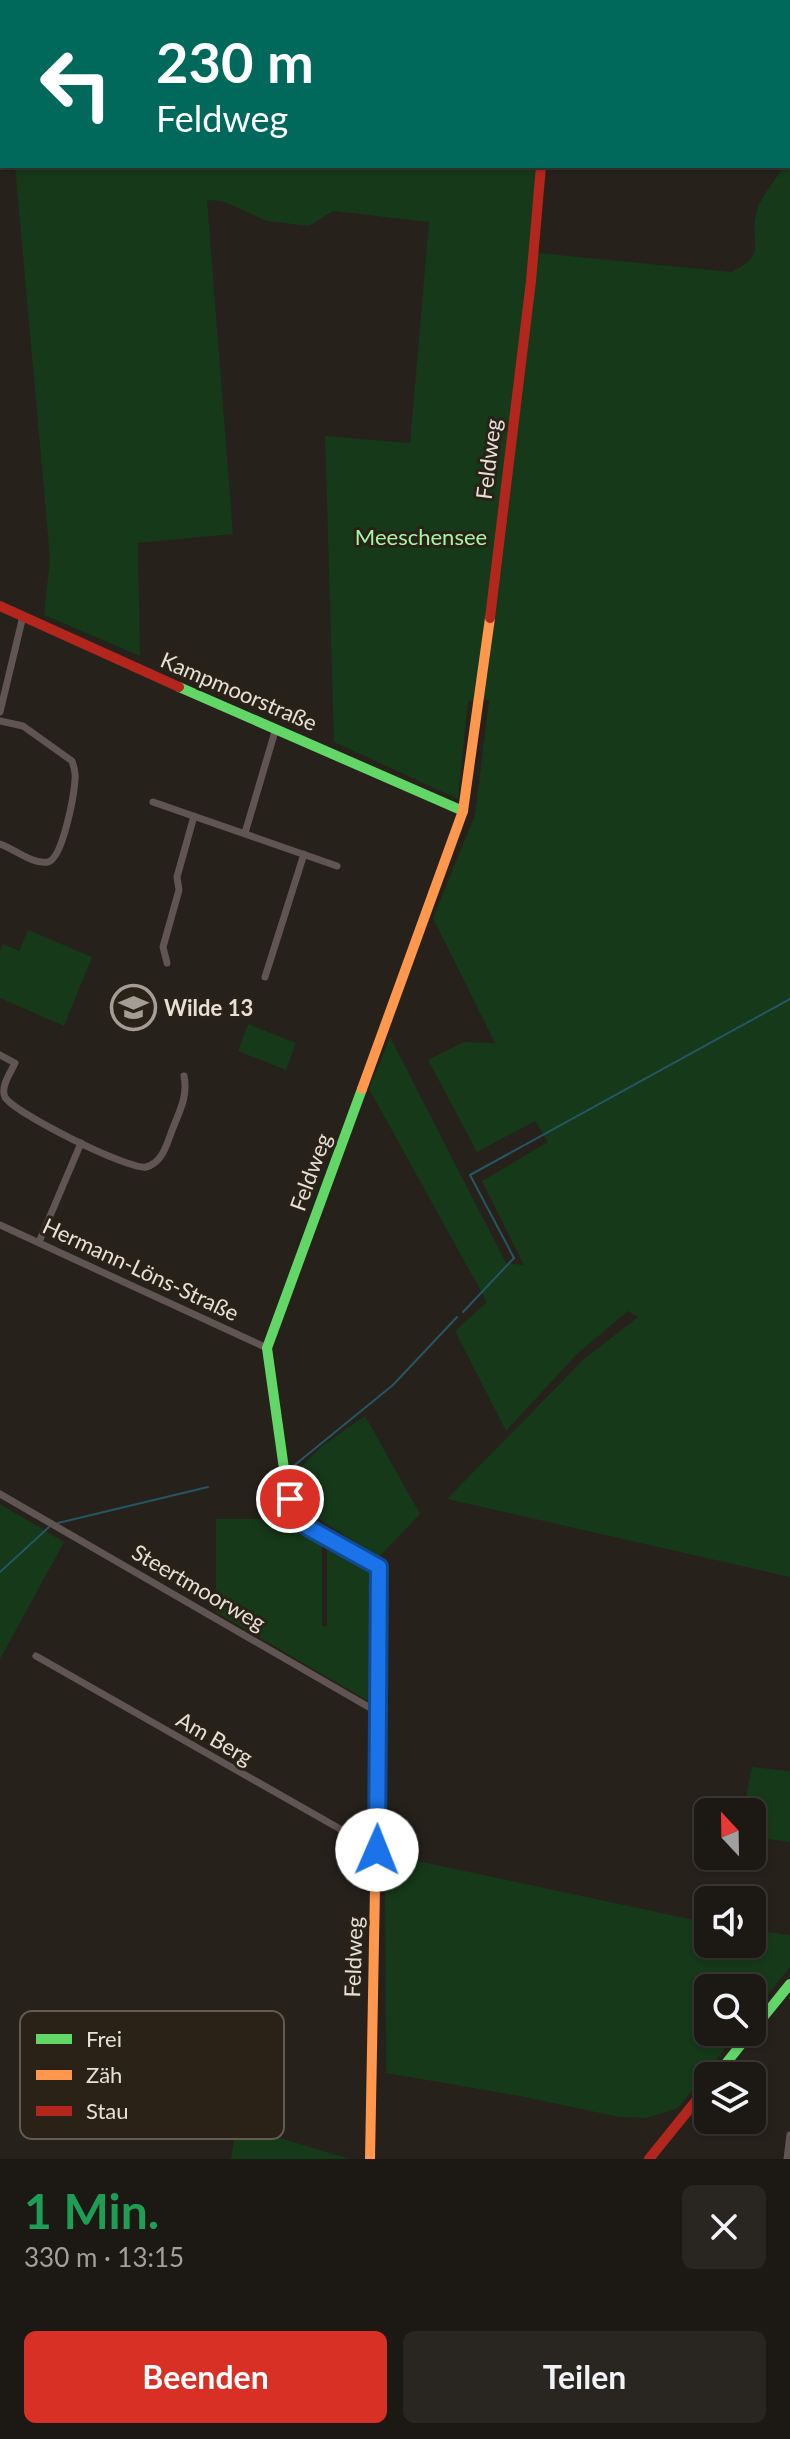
<!DOCTYPE html>
<html lang="de">
<meta charset="utf-8">
<style>
:root{--surface:#1c1914;--page:#292622;--text:#f1f3f6;--muted:#a0a0a0;--line:#3a3834;--accent:#d93025}
body{margin:0;font-family:Lato,sans-serif;background:var(--page);color:var(--text);height:100vh;display:flex;flex-direction:column;font-size:30px;white-space:nowrap}
*{box-sizing:border-box;margin:0}
p{font-size:26px;color:var(--muted)}
.icon{flex:none;width:44px;height:44px;fill:none;stroke:currentColor;stroke-width:2;stroke-linecap:round;stroke-linejoin:round}
.map{position:relative;height:2159px;overflow:hidden}
.details{display:flex;flex-direction:column;background:var(--surface);flex:1}
.details>*{flex:none}
.hud{position:absolute;left:0px;top:0px;width:790px;height:168px;box-shadow:0 2px 6px #0004,0 0 0 2px var(--line);background:#00695c;color:#fff;overflow:hidden}
.needle{width:52px;rotate:338deg}
.buttons{position:absolute;left:694px;top:1798px;display:grid;gap:16px}
.buttons a{display:grid;place-items:center;width:72px;height:72px;border-radius:12px;background:var(--surface);box-shadow:0 2px 6px #0004,0 0 0 2px var(--line);font-size:40px}
.pin{position:absolute;display:grid;place-items:center;width:68px;height:68px;color:#fff;margin:-34px;border:4px solid #fff;border-radius:50%;box-shadow:0 2px 8px #0007}
.me{position:absolute;width:88px;margin:-44px;rotate:1deg;stroke-linejoin:round;filter:drop-shadow(0 0 6px #0008)}
.turn{display:flex;align-items:center;gap:28px;height:168px;padding:0 24px;font-size:36px}
.turn .icon{width:104px;height:104px;stroke-width:2.5}
.turn b{display:block;font-size:56px;line-height:68px}
.round{display:grid;place-items:center;flex:none;width:84px;height:84px;border-radius:12px;background:var(--page)}
.headline{display:flex;align-items:center;justify-content:space-between;height:136px;padding:0 24px}
h1{font-size:48px;font-weight:700;line-height:60px;color:#1e9e55}
.cta{display:flex;gap:16px;margin-top:auto;padding:16px 24px}
.cta a{flex:1;height:92px;border-radius:12px;background:var(--accent);color:#fff;font-size:32px;font-weight:700;line-height:92px;text-align:center}
.cta a+a{background:var(--page);color:var(--text)}
.map>svg:first-child{display:block}
.green{fill:#163919}
.lines{fill:none;stroke-linecap:round;stroke-linejoin:round}
.stream{stroke:#255666;stroke-width:2}
.street{stroke:#605552;stroke-width:7}
.fast{stroke:#63d668;stroke-width:10}
.slow{stroke:#ff974d;stroke-width:10}
.jam{stroke:#b3261e;stroke-width:10}
.rail-casing{stroke:#635c58;stroke-width:5}
.rail{stroke:#2a2217;stroke-width:2;stroke-dasharray:6;stroke-linecap:butt}
.route-casing{stroke:#114b97;stroke-width:20}
.route{stroke:#1a73e8;stroke-width:14}
.labels{text-anchor:middle;dominant-baseline:central;stroke-width:6;stroke-linejoin:round;paint-order:stroke}
.street-label{font-size:22px;fill:#e6e0d9;stroke:#2a2217}
.park-label{font-size:22px;fill:#a2f6a6;stroke:#2a2217}
.poi-label{font-size:22px;font-weight:bold;fill:#e6e0d9;stroke:#2a2217;text-anchor:start}
.key{fill:#2a2217;stroke:#625b51;stroke-width:2}
.key-label{font-size:22px;fill:#e6e0d9}
</style>
<div class="map">
<svg width="790" height="2159" viewBox="0 0 790 2159">
<rect width="100%" height="100%" fill="#26211b"/>
<g class="green">
<path d="M 0,0 L 596,0 L 599,2 L 2,2 L 2,136 Z"/>
<path d="M 788,140 L 790,142 L 790,1577 L 447,1499 L 584,1359 L 638,1317 L 628,1311 L 577,1354 L 506,1431 L 455,1331 L 487,1302 L 369,1089 L 390,1037 L 506,1263 L 524,1265 L 482,1181 L 548,1142 L 535,1121 L 477,1152 L 428,1060 L 464,1042 L 495,1043 L 433,918 L 475,815 L 489,700 L 468,701 L 458,799 L 334,742 L 325,436 L 410,443 L 429,222 L 333,211 L 309,226 L 267,221 L 222,201 L 207,200 L 233,534 L 138,543 L 140,656 L 44,615 L 50,558 L 15,166 L 544,166 L 538,253 L 731,272 C 769,254 749,246 756,214 C 759,198 774,182 782,169 L 781,166 L 788,166 Z"/>
<path d="M 28,930 L 92,957 L 64,1026 L 0,998 L 0,951 L 3,944 L 19,951 Z"/>
<path d="M 248,1024 L 296,1043 L 286,1070 L 238,1051 Z"/>
<path d="M 365,1416 L 420,1514 L 379,1557 L 298,1506 L 291,1477 L 322,1446 Z"/>
<path d="M 0,1504 L 64,1542 L 0,1659 Z"/>
<path d="M 216,1519 L 285,1519 L 322,1541 L 322,1626 L 327,1626 L 327,1542 L 375,1569 L 375,1705 L 216,1612 Z"/>
<path d="M 752,1767 L 790,1771 L 790,1842 L 752,1837 L 752,1812 L 743,1812 Z"/>
<path d="M 385,1854 L 708,1923 L 708,1944 L 752,1944 L 752,1930 L 790,1935 L 790,1967 L 752,2014 L 752,1988 L 708,1988 L 708,2032 L 738,2032 L 678,2108 L 647,2118 L 619,2117 L 520,2096 L 386,2073 Z"/>
<path d="M 236,2125 L 350,2159 L 231,2159 Z"/>
</g>
<g class="lines">
<g class="stream">
<path d="M 463,1312 L 514,1258 L 470,1175 L 790,999"/>
<path d="M 291,1468 L 393,1385 L 457,1317"/>
<path d="M 58,1523 L 208,1487"/>
<path d="M 0,1572 L 49,1527"/>
</g>
<g class="street">
<path d="M 542,0 L 543,2"/>
<path d="M 0,712 L 23,616"/>
<path d="M 0,721 L 23,726 L 72,761 C 74,767 76,773 75,780 C 74,795 63,858 48,862 C 33,865 13,848 0,844"/>
<path d="M 153,802 L 337,866"/>
<path d="M 245,833 L 276,728"/>
<path d="M 167,963 L 163,947 L 179,890 L 177,877 L 194,816"/>
<path d="M 265,977 L 304,854"/>
<path d="M 0,1055 L 15,1063 C 11,1072 0,1087 5,1097 C 12,1112 130,1171 146,1167 C 163,1163 167,1143 173,1128 C 180,1110 188,1096 184,1076"/>
<path d="M 0,1225 L 267,1348"/>
<path d="M 39,1242 L 81,1143"/>
<path d="M 0,1494 L 379,1713"/>
<path d="M 36,1656 L 377,1850"/>
<path d="M 787,2159 L 790,2135"/>
</g>
<g class="fast">
<path d="M 179,687 L 463,811"/>
<path d="M 362,1089 L 267,1348 L 286,1483 L 294,1515 L 309,1528 L 379,1567 L 375,1887"/>
<path d="M 752,2031 L 790,1984"/>
<path d="M 716,2076 L 751,2032"/>
</g>
<g class="slow">
<path d="M 362,1089 L 463,811 L 490,618"/>
<path d="M 370,2159 L 375,1887"/>
</g>
<g class="jam">
<path d="M 0,606 L 179,687"/>
<path d="M 490,618 L 531,281 L 541,166"/>
<path d="M 649,2159 L 708,2086"/>
</g>
<defs>
<g id="rail">
<path d="M 610,0 L 613,2"/>
<path d="M 788,135 L 790,137"/>
</g>
</defs>
<use href="#rail" class="rail-casing"/>
<use href="#rail" class="rail"/>
</g>
<g class="lines">
<defs>
<path id="route" d="M 290,1499 L 294,1515 L 309,1528 L 379,1567 L 377,1850"/>
</defs>
<use href="#route" class="route-casing"/>
<use href="#route" class="route"/>
</g>
<defs>
<symbol id="school-ring" viewBox="-11 -11 22 22"><circle r="9.5" fill="#2a2217" stroke="#a39d96" stroke-width="1.5"/><path d="M0-5L7-2L0 1L-7-2ZM-4 1L0 2.5L4 1V4Q0 6-4 4Z" fill="#a39d96"/></symbol>
</defs>
<g fill-rule="evenodd">
<use href="#school-ring" x="108" y="982" width="51" height="51"/>
</g>
<g class="labels">
<g class="street-label">
<text transform="translate(488 459) rotate(-83)">Feldweg</text>
<text transform="translate(239 691) rotate(23)">Kampmoorstraße</text>
<text transform="translate(310 1172) rotate(-70)">Feldweg</text>
<text transform="translate(141 1269) rotate(25)">Hermann-Löns-Straße</text>
<text transform="translate(199 1587) rotate(30)">Steertmoorweg</text>
<text transform="translate(215 1738) rotate(30)">Am Berg</text>
<text transform="translate(353 1957) rotate(-88)">Feldweg</text>
</g>
<g class="park-label">
<text x="421" y="536">Meeschensee</text>
</g>
<g class="poi-label">
<text x="164" y="1007">Wilde 13</text>
</g>
</g>
<rect x="20" y="2011" width="264" height="128" rx="12" class="key"/>
<rect x="36" y="2034" width="36" height="10" fill="#63d668"/>
<rect x="36" y="2070" width="36" height="10" fill="#ff974d"/>
<rect x="36" y="2106" width="36" height="10" fill="#b3261e"/>
<g class="key-label">
<text x="86" y="2047">Frei</text>
<text x="86" y="2083">Zäh</text>
<text x="86" y="2119">Stau</text>
</g>
</svg>
<div class="buttons">
<a><svg class="needle" viewBox="-14 -14 28 28"><path d="M0-13l5 13h-10z" fill="#e53935"/><path d="M0 13l5-13h-10z" fill="#a0a0a0"/></svg></a>
<a><svg class="icon" aria-label="sound" viewBox="0 0 24 24"><path d="M4 9h4l5-4v14l-5-4H4zM17 9q2 3 0 6"/></svg></a>
<a><svg class="icon" aria-label="search" viewBox="0 0 24 24"><circle cx="10" cy="10" r="6"/><path d="M15 15l6 6"/></svg></a>
<a><svg class="icon" aria-label="layers" viewBox="0 0 24 24"><path d="M12 4l9 5-9 5-9-5zM3 14l9 5 9-5"/></svg></a>
</div>
<div class="pin" style="left:290px;top:1499px;background:#d93025"><svg class="icon" aria-label="arrive" viewBox="0 0 24 24"><path d="M6 21V4h12l-3 4 3 4H6"/></svg></div>
<svg class="me" style="left:377px;top:1850px" viewBox="-20 -20 40 40"><circle r="19" fill="#fff"/><path d="M0-13L10 11 0 6-10 11z" fill="#1a73e8"/></svg>
<div class="hud">
<div class="turn"><svg class="icon" aria-label="left" viewBox="0 0 24 24"><path d="M17 20v-9H6M10 6l-5 5 5 5"/></svg><div><b>230 m</b>Feldweg</div></div>
</div>
</div>
<section class="details">
<div class="headline"><div><h1>1 Min.</h1><p>330 m · 13:15</p></div><a class="round"><svg class="icon" aria-label="close" viewBox="0 0 24 24"><path d="M6 6l12 12M18 6L6 18"/></svg></a></div>
<div class="cta"><a>Beenden</a><a>Teilen</a></div>
</section>
